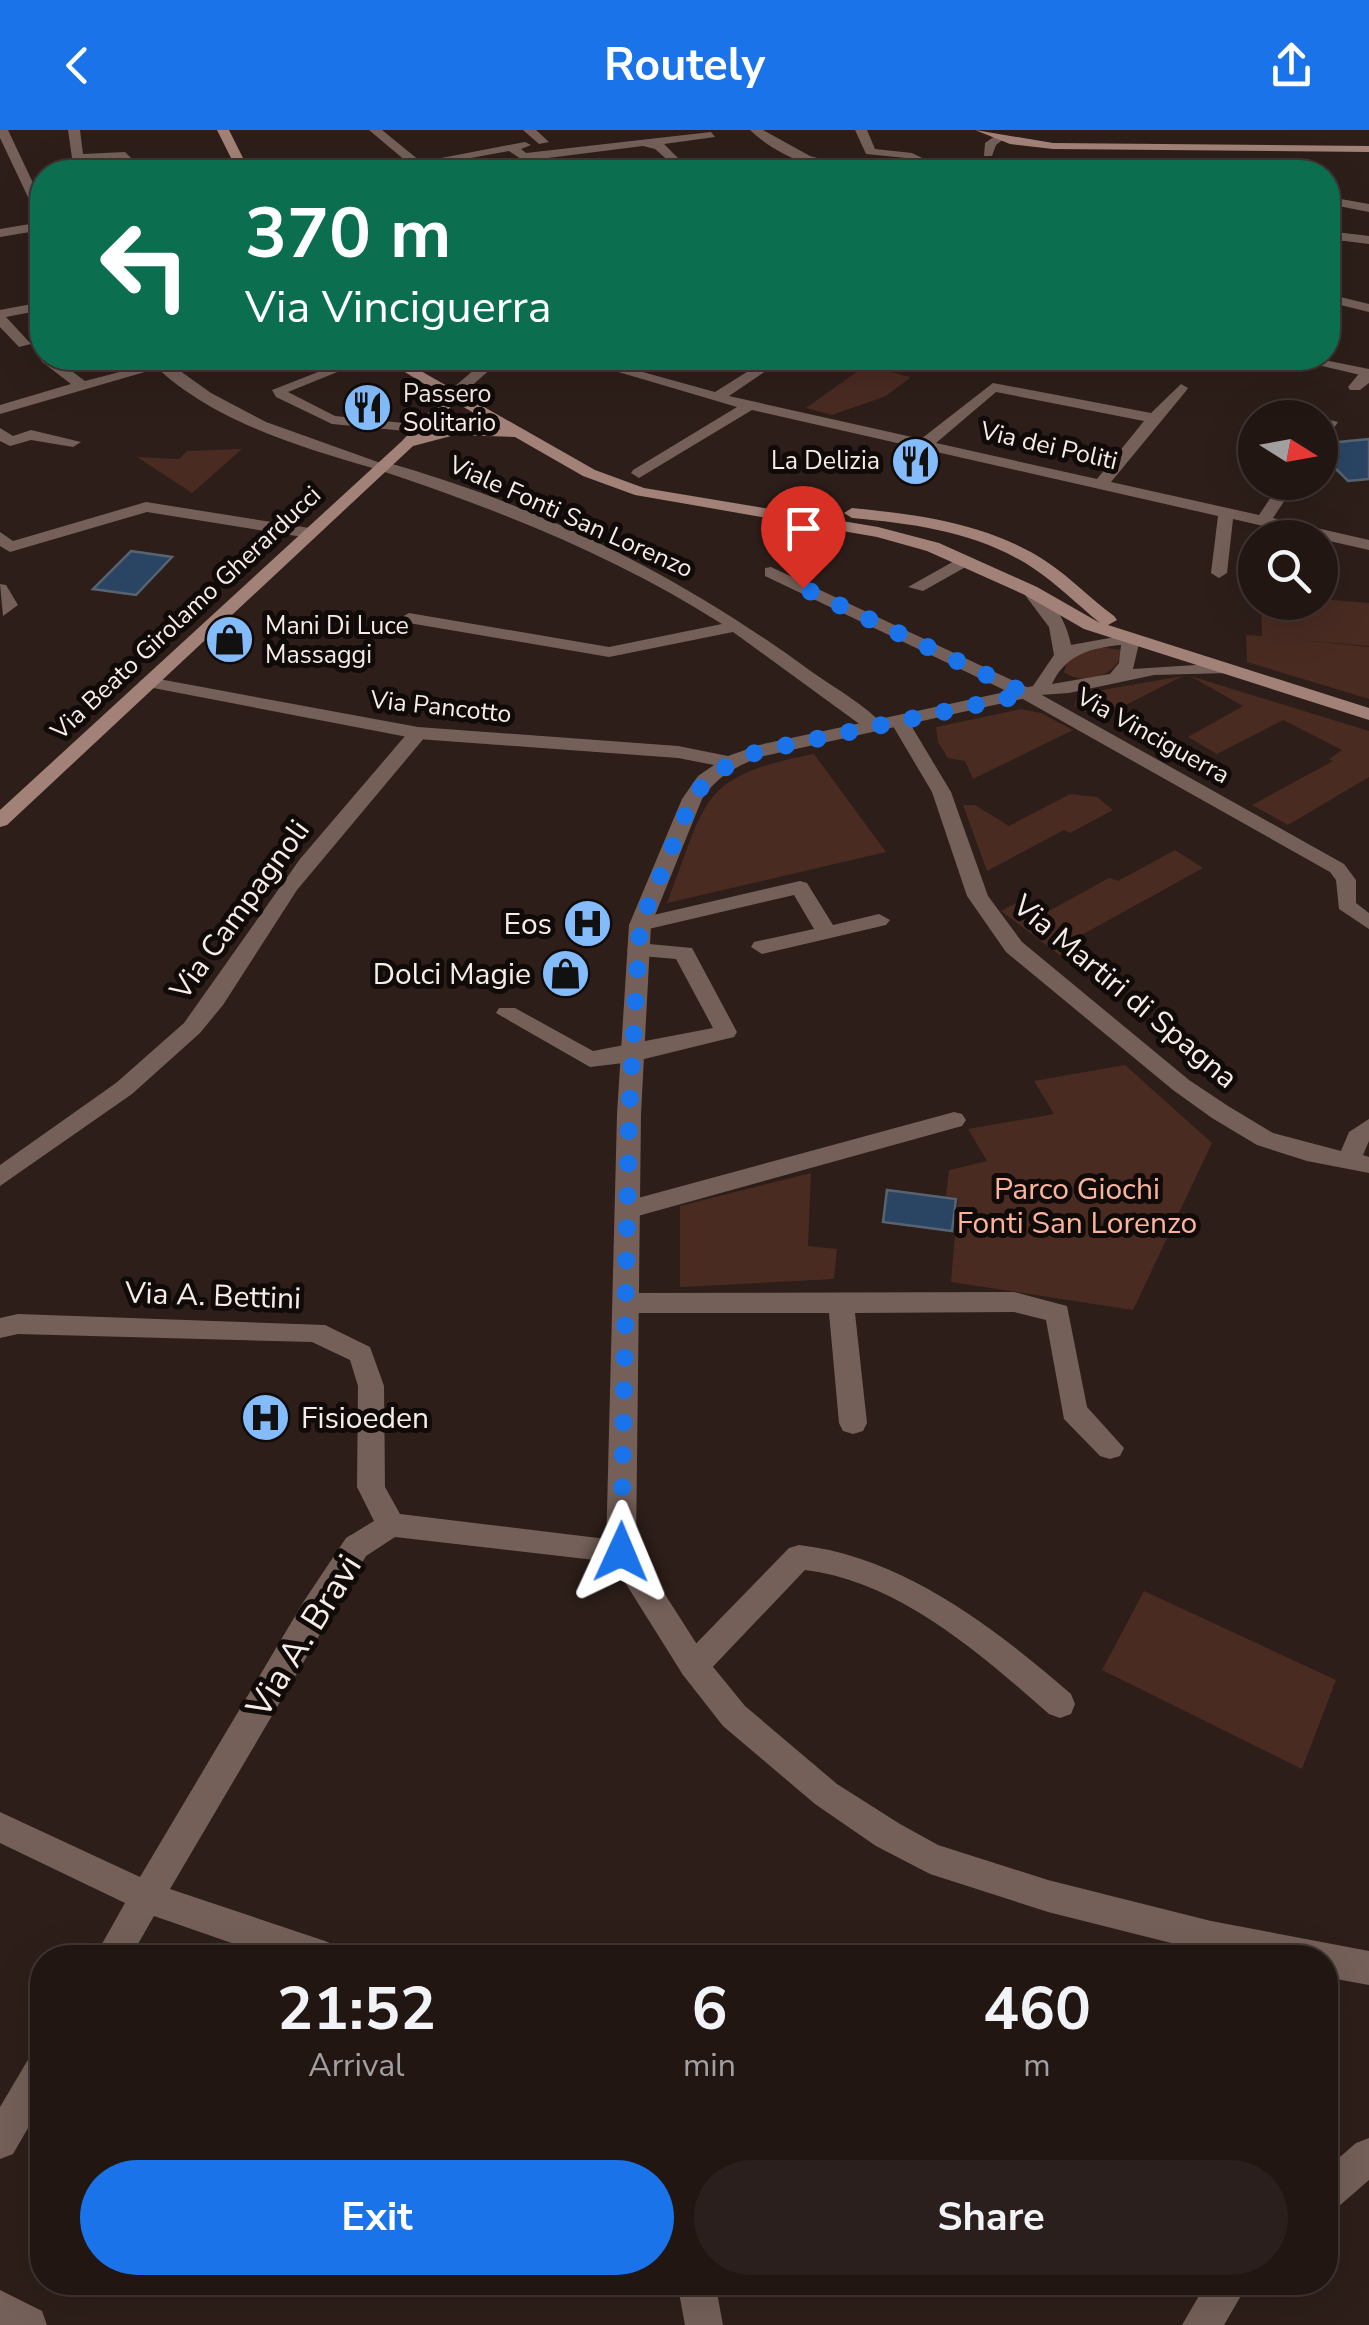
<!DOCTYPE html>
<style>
:root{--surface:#221613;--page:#2a1f1c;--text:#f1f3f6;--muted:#a29fa0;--line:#3f3533;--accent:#1a73e8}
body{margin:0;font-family:"Nunito Sans",sans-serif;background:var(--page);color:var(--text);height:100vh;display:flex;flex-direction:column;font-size:38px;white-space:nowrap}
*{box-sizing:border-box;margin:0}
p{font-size:32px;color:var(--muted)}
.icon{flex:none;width:55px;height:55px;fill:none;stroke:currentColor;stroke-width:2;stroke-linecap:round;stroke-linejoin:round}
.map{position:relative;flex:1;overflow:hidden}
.details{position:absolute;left:30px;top:1815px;width:1308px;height:350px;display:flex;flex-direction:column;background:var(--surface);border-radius:40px;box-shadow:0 10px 40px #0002,0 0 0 2px var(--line)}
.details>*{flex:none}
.guide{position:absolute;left:30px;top:30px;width:1310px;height:210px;border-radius:40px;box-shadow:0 10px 40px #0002,0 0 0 2px var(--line);background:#0b6e4f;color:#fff;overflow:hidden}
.needle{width:65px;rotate:101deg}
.buttons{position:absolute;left:1238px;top:270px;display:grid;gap:20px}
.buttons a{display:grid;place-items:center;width:100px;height:100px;border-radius:50%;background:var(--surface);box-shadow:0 10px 40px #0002,0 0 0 2px var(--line);font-size:50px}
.pin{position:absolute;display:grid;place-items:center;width:85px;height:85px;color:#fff;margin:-102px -42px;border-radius:50% 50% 50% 0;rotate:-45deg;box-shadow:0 0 10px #0007}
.pin .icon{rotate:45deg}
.me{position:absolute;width:110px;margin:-55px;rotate:1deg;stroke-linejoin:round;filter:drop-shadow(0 0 8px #0008)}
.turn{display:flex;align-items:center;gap:35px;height:210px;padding:0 50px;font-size:45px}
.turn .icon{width:130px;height:130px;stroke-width:2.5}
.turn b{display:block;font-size:70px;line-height:85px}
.eta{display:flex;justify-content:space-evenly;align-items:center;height:170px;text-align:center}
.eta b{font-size:60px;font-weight:700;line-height:70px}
.action{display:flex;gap:20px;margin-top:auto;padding:20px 50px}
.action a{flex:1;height:115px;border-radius:60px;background:var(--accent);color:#fff;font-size:40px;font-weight:700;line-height:115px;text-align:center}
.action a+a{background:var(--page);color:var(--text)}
header{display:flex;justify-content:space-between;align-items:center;height:130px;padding:0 50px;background:var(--accent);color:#fff;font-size:45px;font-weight:700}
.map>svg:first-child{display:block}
.green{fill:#492b22}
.building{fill:#2a4564;stroke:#586371;stroke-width:2.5}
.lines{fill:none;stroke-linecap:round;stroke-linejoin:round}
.pedestrian{fill:#746059;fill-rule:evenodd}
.minor{fill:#746059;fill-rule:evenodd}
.tertiary{fill:#746059;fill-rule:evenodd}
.secondary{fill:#a28278;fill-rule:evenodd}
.route{stroke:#1a73e8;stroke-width:18;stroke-dasharray:0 32.4}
.labels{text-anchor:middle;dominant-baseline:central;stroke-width:10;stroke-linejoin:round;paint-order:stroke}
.far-poi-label{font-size:25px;fill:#f7ece8;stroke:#100a08;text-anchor:start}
.far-street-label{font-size:25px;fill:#f7ece8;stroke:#100a08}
.street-label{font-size:30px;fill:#f7ece8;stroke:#100a08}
.poi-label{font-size:30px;fill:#f7ece8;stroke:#100a08;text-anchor:end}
.park-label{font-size:30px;fill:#fcb39b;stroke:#100a08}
.near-street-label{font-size:35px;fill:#f7ece8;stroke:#100a08}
</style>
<header><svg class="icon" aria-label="back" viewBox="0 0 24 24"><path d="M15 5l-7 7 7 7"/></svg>Routely<svg class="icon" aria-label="share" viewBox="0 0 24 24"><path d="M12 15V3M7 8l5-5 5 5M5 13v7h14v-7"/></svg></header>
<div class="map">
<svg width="1369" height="2195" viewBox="0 0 1369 2195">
<rect width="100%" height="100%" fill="#2d1e19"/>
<g class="green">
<path d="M 865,236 L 911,247 L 886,266 L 832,285 L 806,278 Z"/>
<path d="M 242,319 L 192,363 L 137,327 L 179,329 L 187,321 Z"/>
<path d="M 1320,469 L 1369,473 L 1369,516 L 1300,510 L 1369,517 L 1369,569 L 1247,532 L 1246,505 L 1262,506 L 1261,473 L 1320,472 Z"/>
<path d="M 1097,517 L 1123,520 C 1117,546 1085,557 1064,542 L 1068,530 Z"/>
<path d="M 1183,546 L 1098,589 L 1074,576 L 1079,564 Z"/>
<path d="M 1190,546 L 1369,601 L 1369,647 L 1288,695 L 1252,675 L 1333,631 L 1329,629 L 1342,620 L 1283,590 L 1217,624 L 1188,607 L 1243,576 Z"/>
<path d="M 1021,579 L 1041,583 L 1073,600 L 973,649 L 965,631 L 948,628 L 938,612 L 936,597 Z"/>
<path d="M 814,624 L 886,722 L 667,773 C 707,671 697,646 814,624 Z"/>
<path d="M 1070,664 L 1097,667 L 1113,680 L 1070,703 L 1064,700 L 987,741 L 963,675 L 975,675 L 1009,696 Z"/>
<path d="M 1175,720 L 1203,738 L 1078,807 L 1069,832 L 1001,781 L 1016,773 L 1038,787 L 1109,748 L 1118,751 Z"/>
<path d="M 1125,935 L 1212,1013 L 1133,1180 L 951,1152 L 958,1068 L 946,1066 L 949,1040 L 987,1031 L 968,999 L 1054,984 L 1034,951 Z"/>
<path d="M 811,1043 L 808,1116 L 837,1119 L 834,1149 L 680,1157 L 680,1076 Z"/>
<path d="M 1144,1461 L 1336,1550 L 1302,1639 L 1102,1540 Z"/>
</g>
<g class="building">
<path d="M 1369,309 L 1369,349 L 1348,351 L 1328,331 L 1339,312 Z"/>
<path d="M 131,421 L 172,427 L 136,465 L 93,459 Z"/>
<path d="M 887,1060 L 956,1069 L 952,1101 L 883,1092 Z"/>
</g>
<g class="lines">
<g class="pedestrian">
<path d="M 523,0 L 536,0 L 549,12 L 539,14 Z"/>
<path d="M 1369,239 L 1369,253 L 1360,260 L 1350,260 L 1348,257 L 1362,240 Z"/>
<path d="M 965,425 L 973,430 L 971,434 L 923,461 L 908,457 Z"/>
</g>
<g class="minor">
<path d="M 0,0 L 8,0 L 42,72 L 42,88 L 36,84 L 0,8 Z"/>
<path d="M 68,0 L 80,0 L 83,24 L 125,22 L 145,42 L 133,42 L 118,28 L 84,31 L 86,42 L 74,42 Z"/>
<path d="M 750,0 L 763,0 L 810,26 L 869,42 C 828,45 780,29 750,0 Z"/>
<path d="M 855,0 L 867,0 L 875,19 L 912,23 L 951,42 L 936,42 L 906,28 L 866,24 Z"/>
<path d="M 711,2 L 715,7 L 664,14 L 678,28 L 707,30 L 703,36 L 671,33 L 655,19 L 643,16 L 524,31 L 509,21 L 416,38 L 410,34 L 525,12 L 531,15 L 521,19 L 526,23 Z"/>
<path d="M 995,6 L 1005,8 L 996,15 L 992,26 L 984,26 L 985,13 Z"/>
<path d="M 1328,61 L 1335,68 L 1369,74 L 1369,82 L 1328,74 Z"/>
<path d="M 1328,164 L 1369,174 L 1369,182 L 1328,172 Z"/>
<path d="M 42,172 L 42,180 L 6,187 L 31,214 L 19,217 L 0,197 L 0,180 Z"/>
<path d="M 41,225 L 54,228 L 85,251 L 162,231 L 169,235 L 0,284 L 0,275 L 71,254 L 41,231 Z"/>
<path d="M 354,228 L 367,230 L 288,262 L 335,286 L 443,297 L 448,299 L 448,305 L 332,294 L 276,267 L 272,260 Z"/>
<path d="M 571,228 L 592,228 L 715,262 L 769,228 L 785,228 L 729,266 L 921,309 L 993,253 L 1151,283 L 1181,254 L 1188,258 L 1186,261 L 1111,352 L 1259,385 L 1281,352 L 1297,352 L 1273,388 L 1369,410 L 1369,420 L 1233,389 L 1227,443 L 1219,448 L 1211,443 L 1218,386 L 752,280 L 639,348 L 631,343 L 633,340 L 737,277 ZM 996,262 L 1144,291 L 1097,349 L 936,313 Z"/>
<path d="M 1326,289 L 1338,292 L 1325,311 L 1320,313 L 1320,297 Z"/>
<path d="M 0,298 L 13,306 L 31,300 L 81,312 L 73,317 L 31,310 L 10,316 L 0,311 Z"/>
<path d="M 381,331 C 536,373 683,447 812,542 C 836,559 866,575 885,597 L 883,601 L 869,601 L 733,502 L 609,527 L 403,492 L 400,488 L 409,483 L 609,517 L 722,494 C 614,425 496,379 376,339 L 373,336 Z"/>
<path d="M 146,372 L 309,398 L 317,403 L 309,408 L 147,382 L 10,422 L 0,416 L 0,402 L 13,411 Z"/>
<path d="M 771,437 L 1033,560 L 1344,734 L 1356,750 L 1356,773 L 1369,783 L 1369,799 L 1339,779 L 1336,750 L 1330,742 L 1021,568 L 765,446 L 765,438 Z"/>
<path d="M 0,454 L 6,455 L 18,475 L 3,486 Z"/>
<path d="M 899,585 L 906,587 L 951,662 L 988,766 L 1022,812 L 1189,950 L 1228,976 L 1273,1003 L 1341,1021 L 1349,1002 L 1369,989 L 1369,1011 L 1363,1025 L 1369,1027 L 1369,1043 L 1307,1031 L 1257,1015 L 1212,988 L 1173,960 L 1006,822 L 967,766 L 932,662 L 890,591 Z"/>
<path d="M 418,597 L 427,603 L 425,607 L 297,760 L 223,875 L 200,903 L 132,964 L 0,1056 L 0,1035 L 116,953 L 184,893 L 300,729 L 411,599 Z"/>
<path d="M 800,751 L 807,753 L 833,795 L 879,784 L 890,790 L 886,795 L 762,824 L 751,817 L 754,812 L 814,799 L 794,765 L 640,801 L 629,795 L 632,790 Z"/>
<path d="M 638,813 L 692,818 L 737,902 L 734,907 L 632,932 L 590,937 L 496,883 L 499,878 L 515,878 L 593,921 L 713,898 L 676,829 L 630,825 L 627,820 Z"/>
<path d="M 954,982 L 962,984 L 966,990 L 962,996 L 627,1089 L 615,1080 L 627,1071 Z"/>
<path d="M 1014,1162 L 1067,1176 L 1087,1277 L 1124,1318 L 1120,1326 L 1110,1329 L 1100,1326 L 1064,1289 L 1046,1190 L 1014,1182 L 855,1183 L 867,1293 L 863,1301 L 853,1304 L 843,1301 L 839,1293 L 829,1183 L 626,1183 L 617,1180 L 613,1173 L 617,1166 L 626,1163 Z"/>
<path d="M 18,1184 L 325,1195 L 370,1217 L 384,1256 L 385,1357 L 400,1384 L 631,1412 L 636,1421 L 631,1430 L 621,1433 L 395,1407 L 366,1426 L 170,1759 L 325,1811 L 337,1816 L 342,1828 L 275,1828 L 154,1786 L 130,1828 L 94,1828 L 125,1773 L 0,1713 L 0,1682 L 140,1747 L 304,1471 L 346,1408 L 374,1391 L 357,1357 L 358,1256 L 350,1230 L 312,1212 L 18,1204 L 0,1208 L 0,1188 Z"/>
<path d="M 799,1415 C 904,1427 993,1497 1071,1564 L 1075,1574 L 1071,1584 L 1060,1588 L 1049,1584 C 981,1524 898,1451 805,1440 L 705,1545 L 694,1549 L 683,1545 L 679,1536 L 683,1527 L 789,1418 Z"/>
<path d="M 42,1923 L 42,1974 L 13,2024 L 0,2029 L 0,1977 L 29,1928 Z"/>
<path d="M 1369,2008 L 1369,2050 L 1338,2077 L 1325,2083 L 1325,2040 L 1356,2013 Z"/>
<path d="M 677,2152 L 715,2152 L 723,2195 L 685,2195 Z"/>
<path d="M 1207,2152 L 1249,2152 L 1224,2195 L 1182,2195 Z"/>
<path d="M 0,2160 L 42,2181 L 47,2195 L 0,2195 Z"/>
</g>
<g class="tertiary">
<path d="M 369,0 L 382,0 L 420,31 L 446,42 L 415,38 L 364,42 L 407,32 Z"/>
<path d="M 42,92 L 42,100 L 0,107 L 0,99 Z"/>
<path d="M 1328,101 L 1369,106 L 1369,114 L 1328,109 Z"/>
<path d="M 147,228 L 162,228 L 211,263 L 266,292 L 389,336 L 376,339 C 297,316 205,289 147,228 Z"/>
<path d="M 488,228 L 503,228 L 458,268 L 448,268 L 448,262 Z"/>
<path d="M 1288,228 L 1314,228 L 1369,239 L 1369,247 Z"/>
<path d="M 1031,456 C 1051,465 1067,492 1071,515 L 1131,504 L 1140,509 L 1133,539 L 1227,533 L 1236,538 L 1227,543 L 1154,545 L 1069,563 L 1040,565 L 764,626 C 738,635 718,645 702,669 L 651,795 L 641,984 L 636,1419 L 705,1527 L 745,1576 L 837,1654 L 900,1694 L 938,1715 L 1048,1750 L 1211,1791 L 1369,1821 L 1369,1855 L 1325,1847 L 1325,1828 L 1231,1828 L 1211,1823 L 1048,1782 L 930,1744 L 876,1716 L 815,1674 L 723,1596 L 683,1545 L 611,1430 L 606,1421 L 617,984 L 629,795 L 682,669 L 698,646 L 714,635 L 678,628 L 418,609 L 148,557 L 139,552 L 148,547 L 418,597 L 678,616 L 728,626 L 759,615 L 1033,556 L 1054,525 L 1049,497 L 1022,461 ZM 1121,515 L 1119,533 L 1110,544 L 1052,554 C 1066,524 1091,518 1121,515 Z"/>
</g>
<g class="secondary">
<path d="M 217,0 L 229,0 L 250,42 L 238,42 Z"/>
<path d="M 975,0 L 1053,13 L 1369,16 L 1369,22 L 1053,19 L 1010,14 Z"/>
<path d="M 382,228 L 398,228 L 595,340 L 644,358 L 878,397 L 939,413 L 1037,457 L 1100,493 C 1078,475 1057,454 1033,438 C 978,402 916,394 852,388 L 844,383 L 852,378 C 920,385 988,393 1047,432 C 1071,448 1091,469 1114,486 L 1117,490 L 1108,495 L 1369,578 L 1369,590 L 1084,499 L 1025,465 L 927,421 L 877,407 L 635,365 L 583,346 L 515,307 L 455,305 L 413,316 L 7,695 L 0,697 L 0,680 L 402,311 L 444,266 ZM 455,272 L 501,299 L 455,295 L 425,304 Z"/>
</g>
</g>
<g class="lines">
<path class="route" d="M 621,1422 L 629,984 L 640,795 L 692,669 C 710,643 731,632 760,621 L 1027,564 L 803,458"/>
</g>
<defs>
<symbol id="restaurant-disc" viewBox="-11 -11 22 22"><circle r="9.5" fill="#84bcfb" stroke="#100a08"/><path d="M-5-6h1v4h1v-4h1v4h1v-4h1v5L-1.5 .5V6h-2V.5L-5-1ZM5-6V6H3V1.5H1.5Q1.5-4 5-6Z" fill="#111"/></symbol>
<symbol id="shop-disc" viewBox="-11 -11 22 22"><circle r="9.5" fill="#84bcfb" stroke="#100a08"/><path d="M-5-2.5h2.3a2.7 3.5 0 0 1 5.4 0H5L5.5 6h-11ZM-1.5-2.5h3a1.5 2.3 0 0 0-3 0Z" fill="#111"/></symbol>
<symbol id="hospital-disc" viewBox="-11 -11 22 22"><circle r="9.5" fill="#84bcfb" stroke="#100a08"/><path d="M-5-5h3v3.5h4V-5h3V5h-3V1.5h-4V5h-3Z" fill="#111"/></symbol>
</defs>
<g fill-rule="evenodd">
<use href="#restaurant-disc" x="340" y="250" width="55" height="55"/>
<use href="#restaurant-disc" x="888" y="304" width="55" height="55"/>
<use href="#shop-disc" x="202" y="482" width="55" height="55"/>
<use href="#hospital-disc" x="560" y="766" width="55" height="55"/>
<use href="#shop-disc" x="538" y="816" width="55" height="55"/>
<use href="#hospital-disc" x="238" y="1260" width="55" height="55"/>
</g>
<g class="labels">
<g class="far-poi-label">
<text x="403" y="264">Passero<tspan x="403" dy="29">Solitario</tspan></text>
<text x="880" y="331" text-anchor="end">La Delizia</text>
<text x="265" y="496">Mani Di Luce<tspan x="265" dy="29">Massaggi</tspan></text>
</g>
<g class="far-street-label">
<text transform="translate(1049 316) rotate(13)">Via dei Politi</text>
<text transform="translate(571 387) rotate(24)">Viale Fonti San Lorenzo</text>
<text transform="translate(186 483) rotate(-43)">Via Beato Girolamo Gherarducci</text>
<text transform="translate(441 577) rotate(6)">Via Pancotto</text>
<text transform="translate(1153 606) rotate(29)">Via Vinciguerra</text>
</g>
<g class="street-label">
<text transform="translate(240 780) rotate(-54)">Via Campagnoli</text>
<text transform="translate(1125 862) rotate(40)">Via Martiri di Spagna</text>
<text transform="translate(213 1166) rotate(2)">Via A. Bettini</text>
</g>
<g class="poi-label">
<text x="552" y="794">Eos</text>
<text x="531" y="844">Dolci Magie</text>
<text x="301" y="1288" text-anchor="start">Fisioeden</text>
</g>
<g class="park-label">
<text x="1077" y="1059">Parco Giochi<tspan x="1077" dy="34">Fonti San Lorenzo</tspan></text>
</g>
<g class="near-street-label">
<text transform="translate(304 1506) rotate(-58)">Via A. Bravi</text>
</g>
</g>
</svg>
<div class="buttons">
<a><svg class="needle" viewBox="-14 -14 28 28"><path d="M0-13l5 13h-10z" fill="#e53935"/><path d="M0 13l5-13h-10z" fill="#a29fa0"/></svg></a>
<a><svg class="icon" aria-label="search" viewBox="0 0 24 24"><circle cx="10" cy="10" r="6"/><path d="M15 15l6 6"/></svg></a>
</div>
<div class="pin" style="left:803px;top:458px;background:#d93025"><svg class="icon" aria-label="arrive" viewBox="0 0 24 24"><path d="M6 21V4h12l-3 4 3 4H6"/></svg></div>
<svg class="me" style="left:621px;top:1422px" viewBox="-20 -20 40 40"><path d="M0-17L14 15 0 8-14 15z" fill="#1a73e8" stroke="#fff" stroke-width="4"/></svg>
<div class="guide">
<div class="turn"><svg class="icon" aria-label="left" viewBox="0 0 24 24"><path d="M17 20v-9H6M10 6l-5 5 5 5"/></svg><div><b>370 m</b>Via Vinciguerra</div></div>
</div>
<section class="details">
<div class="eta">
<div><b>21:52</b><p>Arrival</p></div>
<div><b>6</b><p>min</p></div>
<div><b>460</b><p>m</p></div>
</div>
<div class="action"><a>Exit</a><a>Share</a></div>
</section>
</div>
